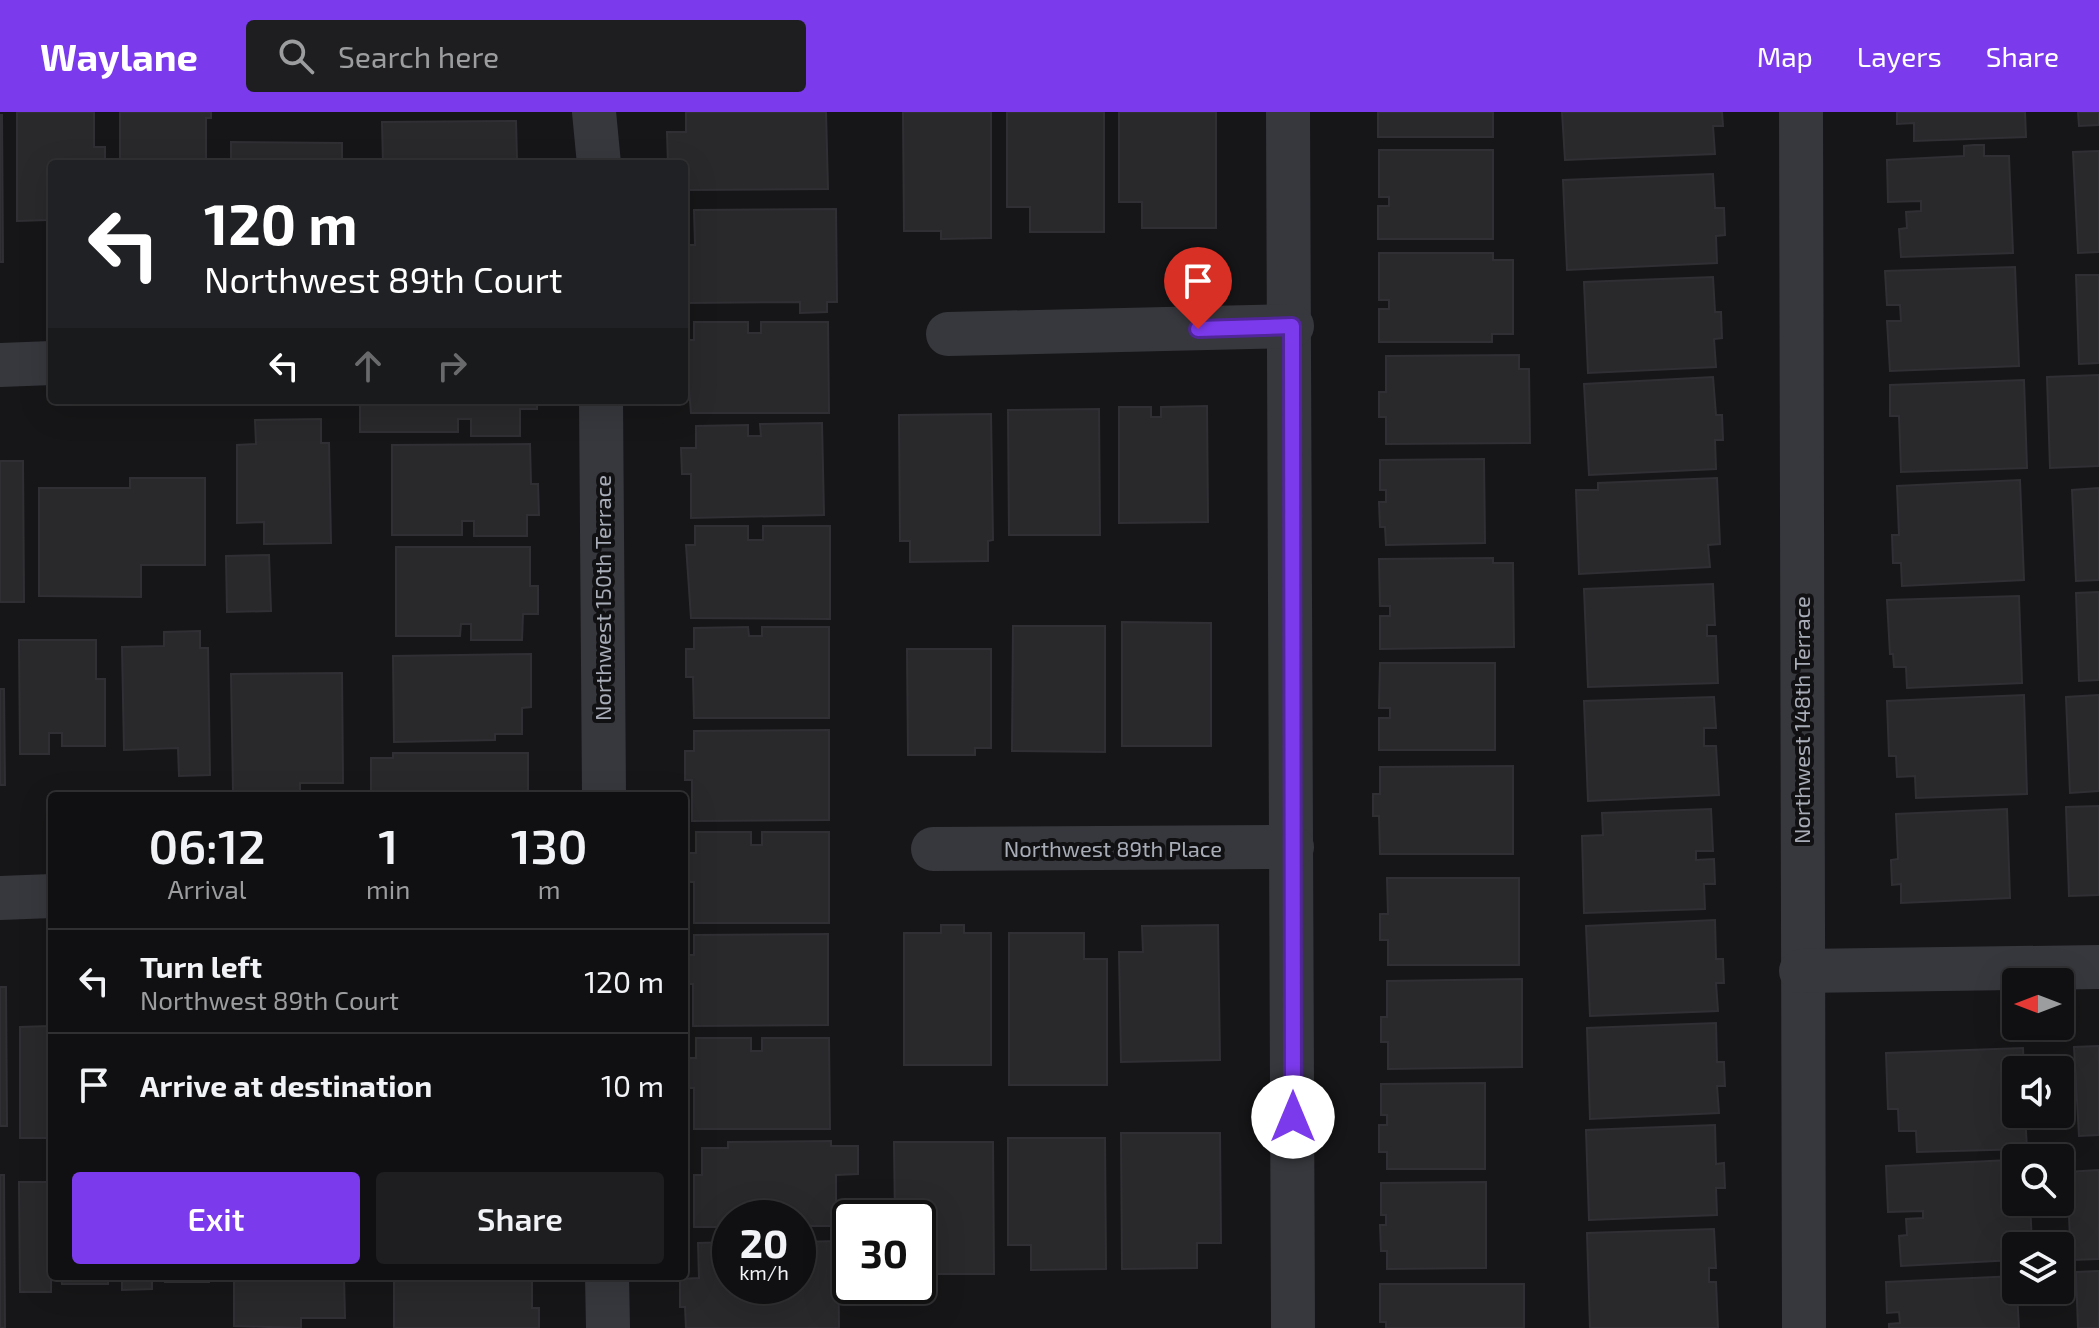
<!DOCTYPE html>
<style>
:root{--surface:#101012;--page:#1e1e20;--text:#f1f3f6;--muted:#9c9d9f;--line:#303032;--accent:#7c3aed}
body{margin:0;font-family:"Exo 2",sans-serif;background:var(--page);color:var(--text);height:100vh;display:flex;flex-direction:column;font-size:30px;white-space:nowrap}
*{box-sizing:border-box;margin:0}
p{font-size:26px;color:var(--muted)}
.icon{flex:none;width:44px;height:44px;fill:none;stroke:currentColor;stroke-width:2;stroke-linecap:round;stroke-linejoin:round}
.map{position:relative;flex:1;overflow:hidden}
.drawer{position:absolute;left:48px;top:680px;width:640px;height:488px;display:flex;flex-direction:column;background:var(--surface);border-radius:8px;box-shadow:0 8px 32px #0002,0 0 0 2px var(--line)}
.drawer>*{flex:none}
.banner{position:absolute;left:48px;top:48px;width:640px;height:244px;border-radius:8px;box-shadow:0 8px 32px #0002,0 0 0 2px var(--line);background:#202124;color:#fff;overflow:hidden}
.needle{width:52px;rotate:270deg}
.controls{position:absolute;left:2002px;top:856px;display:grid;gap:16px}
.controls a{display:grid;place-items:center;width:72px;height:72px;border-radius:8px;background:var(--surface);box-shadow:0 8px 32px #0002,0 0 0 2px var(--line);font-size:40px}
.speed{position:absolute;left:712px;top:1088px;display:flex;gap:16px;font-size:40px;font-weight:700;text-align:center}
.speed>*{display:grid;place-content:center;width:104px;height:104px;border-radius:50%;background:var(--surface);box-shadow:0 8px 32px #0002,0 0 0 2px var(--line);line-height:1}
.speed small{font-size:20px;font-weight:400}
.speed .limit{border:4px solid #111;border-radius:12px;background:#fff;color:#111}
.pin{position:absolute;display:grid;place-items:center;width:68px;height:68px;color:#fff;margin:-82px -34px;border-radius:50% 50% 50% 0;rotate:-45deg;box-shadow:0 0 8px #0007}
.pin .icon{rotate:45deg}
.me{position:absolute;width:88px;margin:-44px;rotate:0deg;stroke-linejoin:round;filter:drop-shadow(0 0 6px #0008)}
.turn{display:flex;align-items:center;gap:28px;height:168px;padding:0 24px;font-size:36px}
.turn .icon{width:104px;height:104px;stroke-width:2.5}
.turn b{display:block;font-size:56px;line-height:68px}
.lanes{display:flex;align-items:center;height:76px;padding:0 24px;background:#0003;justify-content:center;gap:40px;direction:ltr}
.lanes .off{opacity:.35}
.eta{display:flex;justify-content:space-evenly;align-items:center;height:136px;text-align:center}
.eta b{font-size:48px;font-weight:600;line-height:56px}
.cta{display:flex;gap:16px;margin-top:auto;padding:16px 24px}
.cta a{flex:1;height:92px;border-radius:8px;background:var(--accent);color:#fff;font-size:32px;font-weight:600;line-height:92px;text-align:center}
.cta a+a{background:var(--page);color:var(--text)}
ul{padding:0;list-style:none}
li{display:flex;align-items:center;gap:24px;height:104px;padding:0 24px;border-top:2px solid var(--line)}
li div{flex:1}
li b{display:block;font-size:30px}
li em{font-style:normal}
header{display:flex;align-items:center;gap:48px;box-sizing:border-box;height:112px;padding:0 40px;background:var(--accent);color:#fff}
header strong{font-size:38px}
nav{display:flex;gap:44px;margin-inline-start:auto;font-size:28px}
.search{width:560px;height:72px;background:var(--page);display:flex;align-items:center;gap:20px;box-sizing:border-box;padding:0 28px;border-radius:8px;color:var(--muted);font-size:30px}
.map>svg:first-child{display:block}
.building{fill:#29292c;stroke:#303034;stroke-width:2}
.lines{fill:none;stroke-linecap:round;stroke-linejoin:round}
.minor{stroke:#37383d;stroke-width:44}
.route-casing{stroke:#51269a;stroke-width:20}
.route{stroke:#7c3aed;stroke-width:14}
.labels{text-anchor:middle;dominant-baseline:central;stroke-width:8;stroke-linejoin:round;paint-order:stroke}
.street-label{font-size:22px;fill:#a8adb8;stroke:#111113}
</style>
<header>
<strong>Waylane</strong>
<div class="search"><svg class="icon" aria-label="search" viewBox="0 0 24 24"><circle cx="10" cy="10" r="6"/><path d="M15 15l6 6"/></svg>Search here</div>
<nav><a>Map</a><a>Layers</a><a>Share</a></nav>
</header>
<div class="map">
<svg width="2099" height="1216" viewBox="0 0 2099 1216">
<rect width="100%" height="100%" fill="#161618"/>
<g class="building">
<path d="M 17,0 L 94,0 L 94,35 L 105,35 L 105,52 L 52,52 L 48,108 L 17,109 Z"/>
<path d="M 120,0 L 211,0 L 211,6 L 206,6 L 206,52 L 120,52 Z"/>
<path d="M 686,0 L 826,0 L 828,77 L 684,78 L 684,52 L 668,52 L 667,20 L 686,20 Z"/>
<path d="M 903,0 L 991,0 L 991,126 L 941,127 L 941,119 L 904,119 Z"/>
<path d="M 1007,0 L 1104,0 L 1104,120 L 1030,120 L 1030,95 L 1007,95 Z"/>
<path d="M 1119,0 L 1216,0 L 1216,116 L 1142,116 L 1142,90 L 1119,90 Z"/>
<rect x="1378" y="0" width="115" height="25"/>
<path d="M 1562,0 L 1722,0 L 1723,14 L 1713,14 L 1715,42 L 1565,48 Z"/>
<path d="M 1897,0 L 2025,0 L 2026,25 L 1914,29 L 1914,11 L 1897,12 Z"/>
<path d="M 2078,0 L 2099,0 L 2099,13 L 2079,14 Z"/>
<path d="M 0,3 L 2,3 L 3,150 L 0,150 Z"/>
<path d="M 516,9 L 517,48 L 526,47 L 526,52 L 383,52 L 382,10 Z"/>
<path d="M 231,30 L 342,31 L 342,52 L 231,52 Z"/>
<path d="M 1974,33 L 1984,33 L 1984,44 L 2009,44 L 2013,141 L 1901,145 L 1899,117 L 1907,116 L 1906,100 L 1921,99 L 1921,89 L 1888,90 L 1887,48 L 1964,44 L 1964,34 Z"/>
<path d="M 1379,38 L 1493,38 L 1493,127 L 1378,127 L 1378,94 L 1389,94 L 1389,85 L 1379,85 Z"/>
<path d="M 2099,39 L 2099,140 L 2078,141 L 2073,40 Z"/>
<path d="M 1713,62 L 1715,96 L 1724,96 L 1725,123 L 1716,124 L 1717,151 L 1567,158 L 1563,68 Z"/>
<path d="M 836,97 L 837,190 L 827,190 L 827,200 L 800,201 L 800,190 L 685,191 L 684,133 L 695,133 L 694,98 Z"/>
<path d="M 1379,141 L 1493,141 L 1493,148 L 1513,148 L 1513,222 L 1492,222 L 1492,230 L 1379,230 L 1379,197 L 1389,197 L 1389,188 L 1379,188 Z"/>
<path d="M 2015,155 L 2019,254 L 1890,259 L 1887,209 L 1901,209 L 1900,193 L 1887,193 L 1885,159 Z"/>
<path d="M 2076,163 L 2099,163 L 2099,251 L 2079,252 Z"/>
<path d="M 1713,165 L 1715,200 L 1721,200 L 1722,226 L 1714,227 L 1716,255 L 1588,261 L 1584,170 Z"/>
<path d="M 694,210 L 748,210 L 748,221 L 761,221 L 761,210 L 828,210 L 829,301 L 691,301 L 685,228 L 694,228 Z"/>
<path d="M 1519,243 L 1519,257 L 1529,257 L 1530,331 L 1386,332 L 1386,305 L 1379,305 L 1379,280 L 1386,280 L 1386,244 Z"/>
<path d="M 2099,263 L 2099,354 L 2050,356 L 2047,265 Z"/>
<path d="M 1713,265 L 1716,303 L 1722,303 L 1723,328 L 1715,328 L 1716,357 L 1589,363 L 1584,272 Z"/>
<path d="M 2024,268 L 2027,356 L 1901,360 L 1899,304 L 1890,304 L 1890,273 Z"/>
<path d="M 360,288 L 537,288 L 537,297 L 520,297 L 520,324 L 471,324 L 471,307 L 458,307 L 458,320 L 360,320 Z"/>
<path d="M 1207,294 L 1208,410 L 1119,411 L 1119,295 L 1151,295 L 1151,305 L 1161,305 L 1161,295 Z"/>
<path d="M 1099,297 L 1100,423 L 1009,423 L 1008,298 Z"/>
<path d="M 991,302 L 993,428 L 988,429 L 988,449 L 910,450 L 910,429 L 900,429 L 899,303 Z"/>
<path d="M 321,307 L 321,331 L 329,331 L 331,431 L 264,432 L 264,410 L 237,411 L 237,333 L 256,332 L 255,308 Z"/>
<path d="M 822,311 L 824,403 L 691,406 L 691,362 L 682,362 L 681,336 L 696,336 L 696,314 L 748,313 L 748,324 L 761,324 L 760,312 Z"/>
<path d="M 530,332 L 531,372 L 538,372 L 539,403 L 527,403 L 527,424 L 474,424 L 474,409 L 462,409 L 462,423 L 392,423 L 392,333 Z"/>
<path d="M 1484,347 L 1485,431 L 1386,433 L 1385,415 L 1380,415 L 1379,390 L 1386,390 L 1386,378 L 1380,378 L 1380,348 Z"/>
<path d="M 0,349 L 23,349 L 24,490 L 0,490 Z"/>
<path d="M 130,366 L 205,366 L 205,453 L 141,453 L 141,485 L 39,484 L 39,376 L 130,376 Z"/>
<path d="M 1717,366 L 1720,432 L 1708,433 L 1710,455 L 1579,462 L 1576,378 L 1598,378 L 1598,371 Z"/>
<path d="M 2020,368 L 2024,468 L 1902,474 L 1901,451 L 1893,451 L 1892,423 L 1899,423 L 1897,374 Z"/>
<path d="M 2099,376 L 2099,468 L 2076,469 L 2072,378 Z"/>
<path d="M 695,414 L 748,414 L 748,428 L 763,428 L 763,414 L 830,414 L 830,507 L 691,506 L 686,433 L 695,433 Z"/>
<path d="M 396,435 L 530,435 L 530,474 L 538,474 L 538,502 L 523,502 L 522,528 L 471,528 L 471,512 L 461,512 L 460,524 L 396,524 Z"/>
<path d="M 269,443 L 271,499 L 227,500 L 226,444 Z"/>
<path d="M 1493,446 L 1493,451 L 1513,451 L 1514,535 L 1380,537 L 1380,504 L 1390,504 L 1390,494 L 1380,494 L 1379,447 Z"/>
<path d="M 1713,472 L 1715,513 L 1707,513 L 1707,524 L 1716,524 L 1718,571 L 1588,575 L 1584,477 Z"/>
<path d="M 2099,480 L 2099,568 L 2079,569 L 2076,481 Z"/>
<path d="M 2019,484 L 2022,571 L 1907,576 L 1906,555 L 1894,555 L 1893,542 L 1890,542 L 1887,488 Z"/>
<path d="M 1122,510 L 1211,511 L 1211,634 L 1122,634 Z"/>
<path d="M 1013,514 L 1105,514 L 1105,640 L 1012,639 Z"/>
<path d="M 748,515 L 749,524 L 762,524 L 762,515 L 829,515 L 829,606 L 694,606 L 693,565 L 686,565 L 686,537 L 694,537 L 694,516 Z"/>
<path d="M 200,519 L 200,536 L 208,536 L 210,663 L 179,664 L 178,636 L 124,638 L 122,535 L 164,534 L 164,520 Z"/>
<path d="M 19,528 L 96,528 L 96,567 L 105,567 L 105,634 L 62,634 L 62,621 L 49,621 L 49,642 L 20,642 Z"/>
<path d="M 907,537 L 991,537 L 991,636 L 975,636 L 975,643 L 908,643 Z"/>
<path d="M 531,542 L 531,595 L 522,596 L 522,622 L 495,622 L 495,628 L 394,630 L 393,544 Z"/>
<path d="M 1380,551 L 1495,551 L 1495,638 L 1379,638 L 1379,606 L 1390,606 L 1390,596 L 1379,596 Z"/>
<path d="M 342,561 L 343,671 L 300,671 L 300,682 L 233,679 L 231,562 Z"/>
<path d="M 0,577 L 4,577 L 5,673 L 0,673 Z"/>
<path d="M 2024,583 L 2027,682 L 1916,686 L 1915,664 L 1897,665 L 1896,644 L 1889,644 L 1887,589 Z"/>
<path d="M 2099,583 L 2099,679 L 2070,681 L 2066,585 Z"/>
<path d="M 1714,585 L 1716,616 L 1704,616 L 1704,634 L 1716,634 L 1719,683 L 1588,689 L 1584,589 Z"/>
<path d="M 829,618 L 829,708 L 692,709 L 692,668 L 685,668 L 685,639 L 694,639 L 694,619 Z"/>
<path d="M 393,641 L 528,641 L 528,681 L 539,681 L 539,684 L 371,684 L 371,646 L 393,646 Z"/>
<path d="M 1513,654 L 1513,742 L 1380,742 L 1379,704 L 1373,704 L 1373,682 L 1380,682 L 1380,655 Z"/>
<path d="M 2099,694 L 2099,783 L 2069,784 L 2066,695 Z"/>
<path d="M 1711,697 L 1713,739 L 1696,739 L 1696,748 L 1714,747 L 1715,772 L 1704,772 L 1705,797 L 1584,801 L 1582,724 L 1603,723 L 1602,701 Z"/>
<path d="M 2007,697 L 2010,786 L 1901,791 L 1901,772 L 1892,773 L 1891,748 L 1898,747 L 1896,702 Z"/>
<path d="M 696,720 L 751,720 L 751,733 L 762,733 L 762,720 L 829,720 L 829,811 L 694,811 L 694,770 L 686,770 L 686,741 L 696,741 Z"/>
<path d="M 1387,766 L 1519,766 L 1519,853 L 1388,853 L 1388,828 L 1380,828 L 1380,802 L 1388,802 Z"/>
<path d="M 1715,808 L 1716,847 L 1723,847 L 1724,871 L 1716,871 L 1718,899 L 1590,904 L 1586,814 Z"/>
<path d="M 941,813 L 964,813 L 964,821 L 991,821 L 991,953 L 904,953 L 904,821 L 941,821 Z"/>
<path d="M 1218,813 L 1220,948 L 1121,950 L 1119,840 L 1143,840 L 1142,814 Z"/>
<path d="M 1009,821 L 1084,821 L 1084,847 L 1107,847 L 1107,973 L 1009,973 Z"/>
<path d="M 828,822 L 828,913 L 693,914 L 693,872 L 685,872 L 685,843 L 694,843 L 694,823 Z"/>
<path d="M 1522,867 L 1522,955 L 1388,957 L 1388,930 L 1381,930 L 1381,905 L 1387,905 L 1387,869 Z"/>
<path d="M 0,875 L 6,875 L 7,1014 L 0,1014 Z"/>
<path d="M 1716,911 L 1717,950 L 1724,950 L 1725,974 L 1717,974 L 1719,1001 L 1590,1007 L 1587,916 Z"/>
<path d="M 49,914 L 52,1026 L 20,1026 L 20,915 Z"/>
<path d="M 696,926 L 751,926 L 751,939 L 762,939 L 762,926 L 829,926 L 830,1017 L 694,1017 L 694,976 L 686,976 L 686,946 L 696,946 Z"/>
<path d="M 2099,934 L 2099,1023 L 2079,1024 L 2074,935 Z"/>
<path d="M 2023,936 L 2024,958 L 2016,958 L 2016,1002 L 2025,1002 L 2027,1037 L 1917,1040 L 1916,1019 L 1899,1019 L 1898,997 L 1888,997 L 1886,941 Z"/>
<path d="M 1485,971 L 1485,1057 L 1387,1057 L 1387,1040 L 1379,1040 L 1379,1013 L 1387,1013 L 1387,1003 L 1381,1003 L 1381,972 Z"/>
<path d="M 1715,1013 L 1716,1052 L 1724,1051 L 1725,1076 L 1716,1076 L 1717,1103 L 1589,1108 L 1586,1018 Z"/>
<path d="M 1121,1021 L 1220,1021 L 1221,1131 L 1197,1131 L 1197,1156 L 1122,1157 Z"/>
<path d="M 1008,1026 L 1105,1026 L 1106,1157 L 1031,1158 L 1031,1133 L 1008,1133 Z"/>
<path d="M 831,1029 L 831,1034 L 858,1034 L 858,1062 L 836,1063 L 836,1114 L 798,1114 L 798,1106 L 730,1106 L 730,1115 L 694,1115 L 694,1063 L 702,1063 L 702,1036 L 728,1036 L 728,1030 Z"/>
<path d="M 894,1030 L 993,1030 L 994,1162 L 919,1162 L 918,1106 L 895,1106 Z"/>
<path d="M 2010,1048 L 2016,1090 L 2030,1090 L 2032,1133 L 2013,1134 L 2014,1148 L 1901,1154 L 1899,1124 L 1907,1123 L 1906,1107 L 1923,1106 L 1923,1099 L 1888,1100 L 1886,1054 Z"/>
<path d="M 2099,1058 L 2099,1147 L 2071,1148 L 2067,1060 Z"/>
<path d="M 0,1063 L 4,1063 L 5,1216 L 0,1216 Z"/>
<path d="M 19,1070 L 52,1070 L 51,1180 L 20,1180 Z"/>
<path d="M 1486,1070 L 1486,1156 L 1387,1157 L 1387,1139 L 1381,1139 L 1380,1113 L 1386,1113 L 1386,1103 L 1381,1103 L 1381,1071 Z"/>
<path d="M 1714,1117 L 1716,1156 L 1709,1156 L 1709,1170 L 1716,1170 L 1718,1216 L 1590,1216 L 1587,1121 Z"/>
<path d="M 838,1129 L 839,1216 L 686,1216 L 685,1195 L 680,1195 L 680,1167 L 699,1166 L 698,1131 L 730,1130 L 730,1174 L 798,1174 L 798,1130 Z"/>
<path d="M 2099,1159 L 2099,1216 L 2078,1216 L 2076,1160 Z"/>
<path d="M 61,1164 L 108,1164 L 108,1172 L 62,1172 Z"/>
<path d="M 122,1164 L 152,1164 L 152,1177 L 122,1178 Z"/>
<rect x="165" y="1164" width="44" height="6"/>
<path d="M 234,1164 L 344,1164 L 345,1206 L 301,1206 L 301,1216 L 234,1214 Z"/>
<path d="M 394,1164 L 532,1164 L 532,1196 L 539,1196 L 539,1216 L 394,1216 Z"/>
<path d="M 2016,1164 L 2019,1216 L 1889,1216 L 1889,1212 L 1900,1211 L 1899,1200 L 1887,1201 L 1886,1170 Z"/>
<path d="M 1380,1172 L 1524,1172 L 1524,1216 L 1386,1216 L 1386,1210 L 1380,1210 Z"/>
</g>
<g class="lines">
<g class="minor">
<path d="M 594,0 L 599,52"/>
<path d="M 1288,0 L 1293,1216"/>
<path d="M 1801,0 L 1804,1216"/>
<path d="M 948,222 L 1292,214"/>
<path d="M 0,253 L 52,251"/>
<path d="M 601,288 L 604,684"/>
<path d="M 933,737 L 1292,735"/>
<path d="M 0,786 L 52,784"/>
<path d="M 1801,859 L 2099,855"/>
<path d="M 607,1164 L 608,1216"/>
</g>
</g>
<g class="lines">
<defs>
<path id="route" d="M 1198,217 L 1292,214 L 1293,1005"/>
</defs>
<use href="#route" class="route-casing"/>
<use href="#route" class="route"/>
</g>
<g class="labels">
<g class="street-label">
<text transform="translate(602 486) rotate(-90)">Northwest 150th Terrace</text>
<text transform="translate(1801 608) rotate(-90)">Northwest 148th Terrace</text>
<text x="1113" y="736">Northwest 89th Place</text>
</g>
</g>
</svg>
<div class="controls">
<a><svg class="needle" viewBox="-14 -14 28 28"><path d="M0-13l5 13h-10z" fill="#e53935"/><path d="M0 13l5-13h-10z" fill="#9c9d9f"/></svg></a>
<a><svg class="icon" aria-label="sound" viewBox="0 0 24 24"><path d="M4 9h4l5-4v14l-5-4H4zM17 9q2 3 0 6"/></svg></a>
<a><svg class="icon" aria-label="search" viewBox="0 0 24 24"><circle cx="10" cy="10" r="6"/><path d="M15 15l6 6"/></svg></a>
<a><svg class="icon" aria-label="layers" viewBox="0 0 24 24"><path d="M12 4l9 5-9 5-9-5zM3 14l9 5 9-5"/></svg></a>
</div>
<div class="speed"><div>20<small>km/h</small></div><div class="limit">30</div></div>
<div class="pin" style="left:1198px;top:217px;background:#d93025"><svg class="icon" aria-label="arrive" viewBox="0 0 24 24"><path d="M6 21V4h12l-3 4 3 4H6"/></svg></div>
<svg class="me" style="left:1293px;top:1005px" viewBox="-20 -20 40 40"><circle r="19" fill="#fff"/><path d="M0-13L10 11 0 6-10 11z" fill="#7c3aed"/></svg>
<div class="banner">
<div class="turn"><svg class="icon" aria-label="left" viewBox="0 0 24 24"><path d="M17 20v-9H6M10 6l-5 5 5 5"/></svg><div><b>120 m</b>Northwest 89th Court</div></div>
<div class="lanes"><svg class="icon" aria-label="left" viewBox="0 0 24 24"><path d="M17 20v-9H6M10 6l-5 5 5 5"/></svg><svg class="icon off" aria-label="ahead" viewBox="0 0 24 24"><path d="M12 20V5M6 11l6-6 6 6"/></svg><svg class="icon off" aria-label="right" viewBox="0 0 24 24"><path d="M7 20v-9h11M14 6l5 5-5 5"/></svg></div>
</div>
<section class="drawer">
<div class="eta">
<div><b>06:12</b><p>Arrival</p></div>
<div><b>1</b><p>min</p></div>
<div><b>130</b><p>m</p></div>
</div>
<ul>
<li><svg class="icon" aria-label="left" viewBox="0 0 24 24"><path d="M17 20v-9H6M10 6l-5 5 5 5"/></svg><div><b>Turn left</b><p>Northwest 89th Court</p></div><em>120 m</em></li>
<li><svg class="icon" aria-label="arrive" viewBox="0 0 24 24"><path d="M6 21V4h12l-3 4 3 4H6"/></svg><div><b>Arrive at destination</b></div><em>10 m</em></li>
</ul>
<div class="cta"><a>Exit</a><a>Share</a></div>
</section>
</div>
